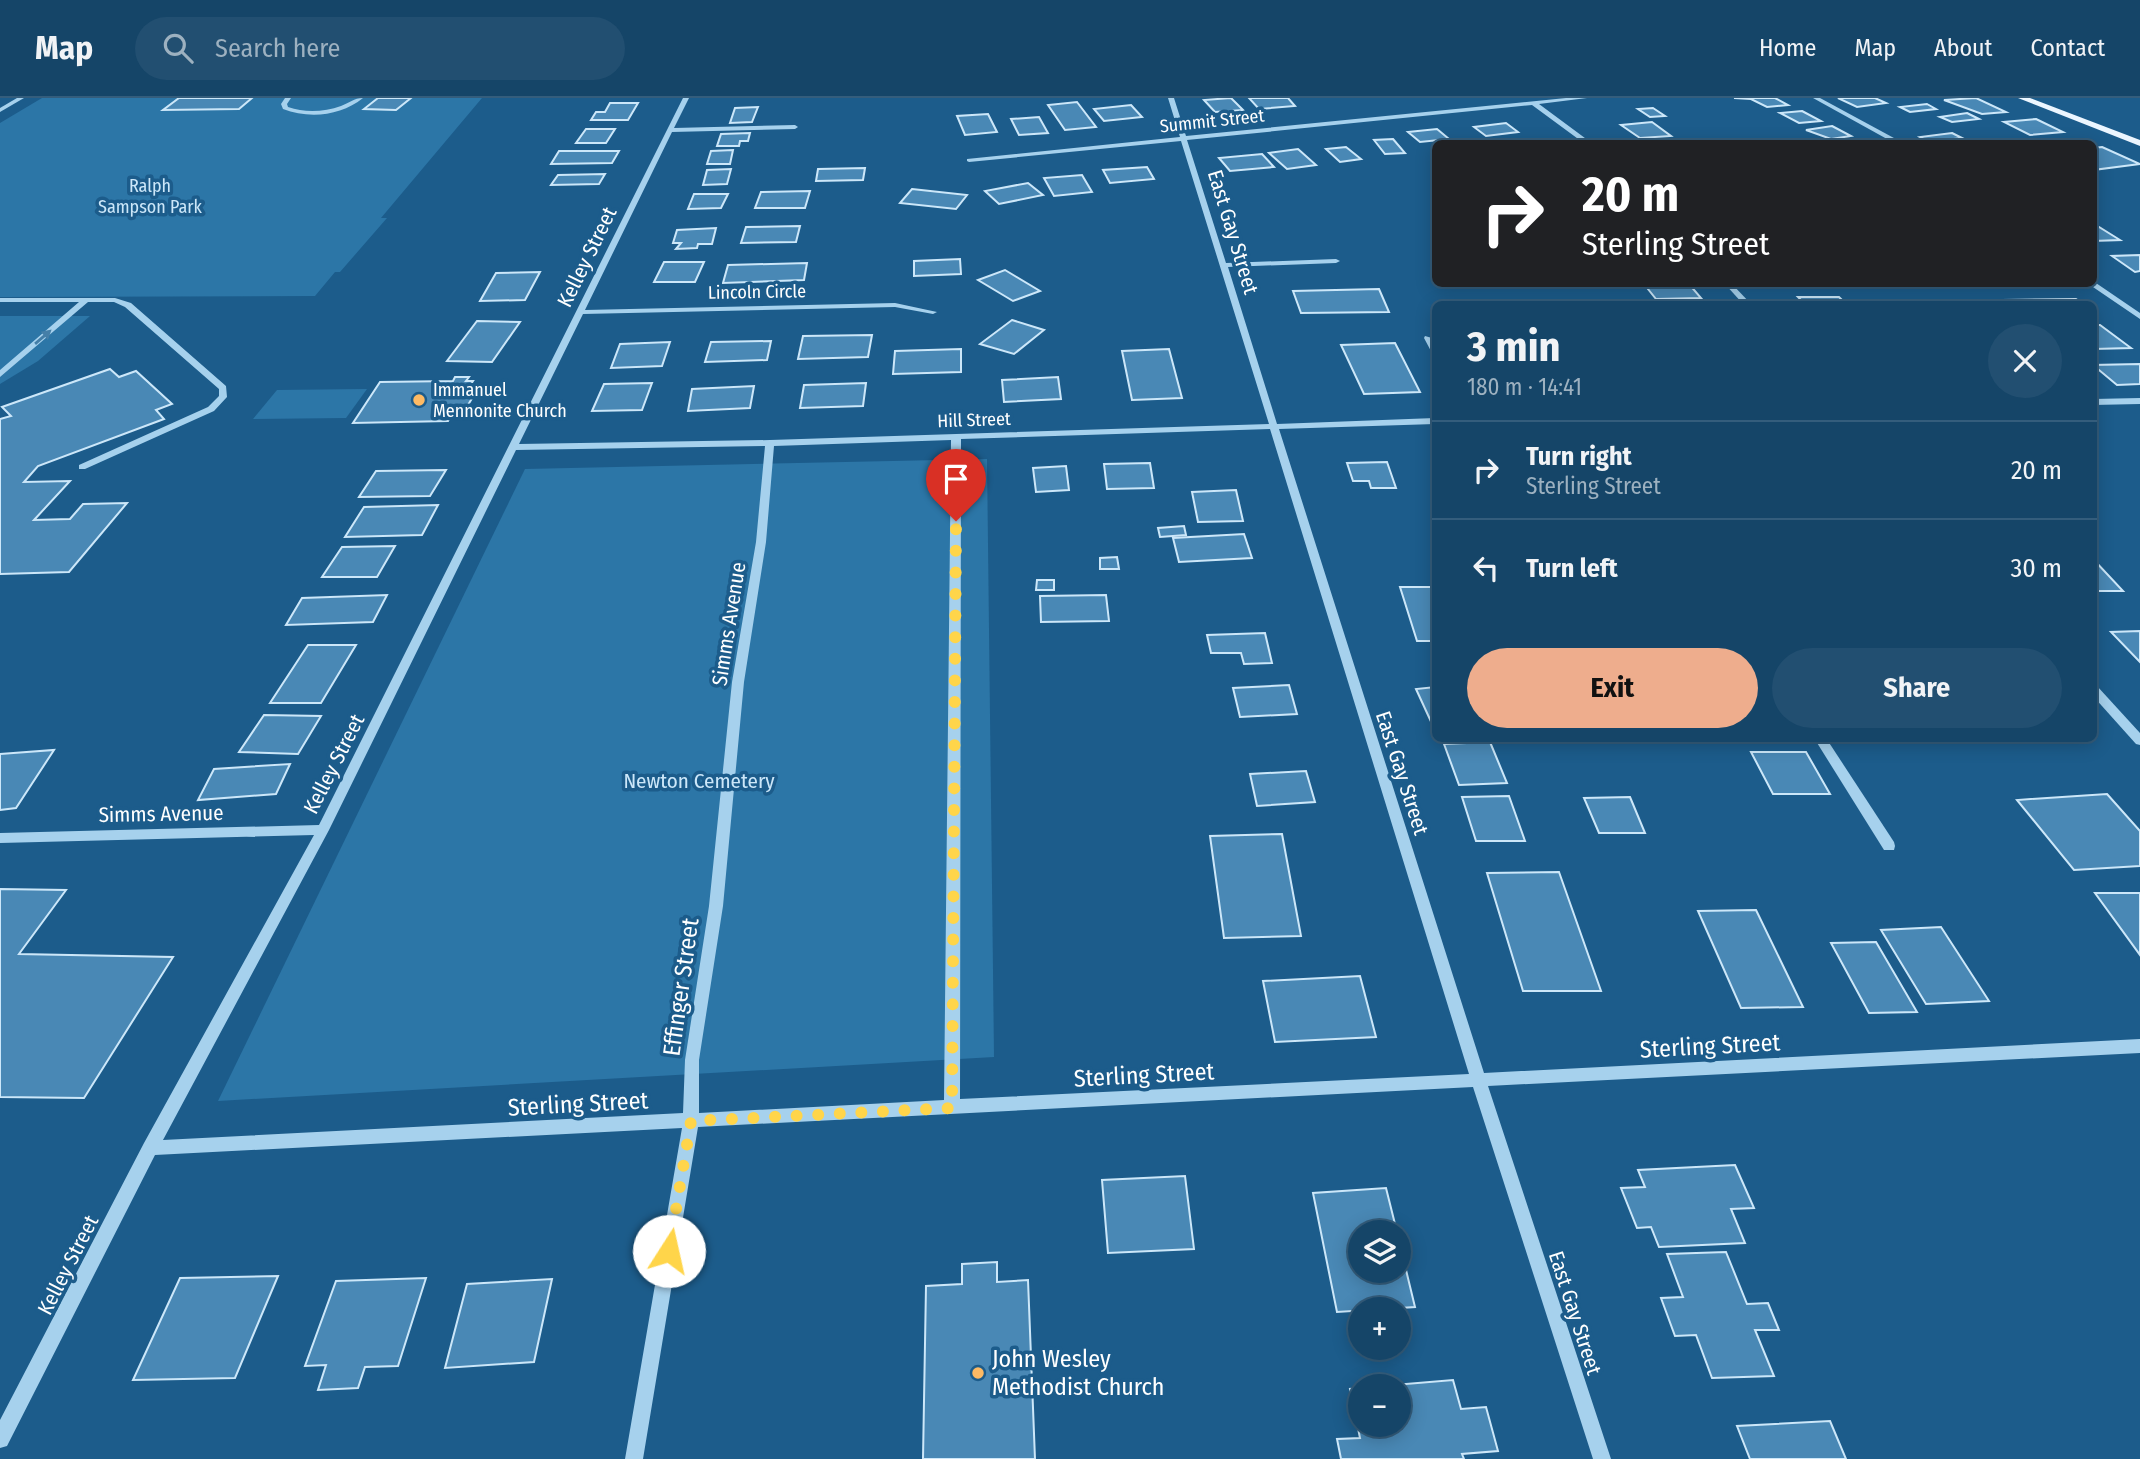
<!DOCTYPE html>
<meta charset="utf-8">
<style>
:root{--surface:#154568;--page:#224f71;--text:#f1f3f6;--muted:#9db1c0;--line:#345d7c;--accent:#eead8d}
body{margin:0;font-family:"Fira Sans Condensed",sans-serif;background:var(--page);color:var(--text);height:100vh;display:flex;flex-direction:column;font-size:26px;white-space:nowrap}
*{box-sizing:border-box;margin:0}
p{font-size:23px;color:var(--muted)}
.icon{flex:none;width:38px;height:38px;fill:none;stroke:currentColor;stroke-width:2;stroke-linecap:round;stroke-linejoin:round}
.map{position:relative;flex:1;overflow:hidden}
.drawer{position:absolute;left:1432px;top:203px;width:665px;height:441px;display:flex;flex-direction:column;background:var(--surface);border-radius:10px;box-shadow:0 4px 18px #0003,0 0 0 2px var(--line)}
.drawer>*{flex:none}
.top-card{position:absolute;left:1432px;top:42px;width:665px;height:147px;border-radius:10px;box-shadow:0 4px 18px #0003,0 0 0 2px var(--line);background:#202124;color:#fff;overflow:hidden}
.buttons{position:absolute;left:1348px;top:1122px;display:grid;gap:14px}
.buttons a{display:grid;place-items:center;width:63px;height:63px;border-radius:50%;background:var(--surface);box-shadow:0 4px 18px #0003,0 0 0 2px var(--line);font-size:35px}
.pin{position:absolute;display:grid;place-items:center;width:60px;height:60px;color:#fff;margin:-72px -30px;border-radius:50% 50% 50% 0;rotate:-45deg;box-shadow:0 0 7px #0007}
.pin .icon{rotate:45deg}
.me{position:absolute;width:77px;margin:-38px;rotate:10deg;stroke-linejoin:round;filter:drop-shadow(0 0 5px #0008)}
.turn{display:flex;align-items:center;gap:24px;height:147px;padding:0 35px;font-size:32px}
.turn .icon{width:91px;height:91px;stroke-width:2.5}
.turn b{display:block;font-size:49px;line-height:60px}
.round{display:grid;place-items:center;flex:none;width:74px;height:74px;border-radius:37px;background:var(--page)}
.head{display:flex;align-items:center;justify-content:space-between;height:119px;padding:0 35px}
h1{font-size:42px;font-weight:700;line-height:52px}
.cta{display:flex;gap:14px;margin-top:auto;padding:14px 35px}
.cta a{flex:1;height:80px;border-radius:42px;background:var(--accent);color:#111;font-size:28px;font-weight:700;line-height:80px;text-align:center}
.cta a+a{background:var(--page);color:var(--text)}
ul{padding:0;list-style:none}
li{display:flex;align-items:center;gap:21px;height:98px;padding:0 35px;border-top:2px solid var(--line)}
li div{flex:1}
li b{display:block;font-size:26px}
li em{font-style:normal}
header{display:flex;align-items:center;gap:42px;box-sizing:border-box;height:98px;padding:0 35px;background:var(--surface);border-bottom:2px solid var(--line)}
header strong{font-size:33px}
nav{display:flex;gap:38px;margin-inline-start:auto;font-size:24px}
.search{width:490px;height:63px;background:var(--page);display:flex;align-items:center;gap:18px;box-sizing:border-box;padding:0 24px;border-radius:38px;color:var(--muted);font-size:26px}
.map>svg:first-child{display:block}
.green{fill:#2c76a7}
.building{fill:#4988b5;stroke:#cce7f9;stroke-width:2}
.lines{fill:none;stroke-linecap:round;stroke-linejoin:round}
.minor{fill:#a6d1ed;fill-rule:evenodd}
.major{fill:#ecf6ff;fill-rule:evenodd}
.oneway{fill:#457fa8}
.route{stroke:#ffd54a;stroke-width:12;stroke-dasharray:0 21.6}
.poi-dot{fill:#fdba64;stroke:#1c5c8b;stroke-width:2.5}
.labels{text-anchor:middle;dominant-baseline:central;stroke-width:7;stroke-linejoin:round;paint-order:stroke}
.far-street-label{font-size:18px;fill:#fff;stroke:#1c5c8b}
.far-park-label{font-size:18px;fill:#cce7f9;stroke:#1c5c8b}
.far-poi-label{font-size:18px;fill:#fff;stroke:#1c5c8b;text-anchor:start}
.street-label{font-size:21px;fill:#fff;stroke:#1c5c8b}
.park-label{font-size:21px;fill:#cce7f9;stroke:#1c5c8b}
.near-street-label{font-size:24px;fill:#fff;stroke:#1c5c8b}
.near-poi-label{font-size:24px;fill:#fff;stroke:#1c5c8b;text-anchor:start}
</style>
<header>
<strong>Map</strong>
<div class="search"><svg class="icon" aria-label="search" viewBox="0 0 24 24"><circle cx="10" cy="10" r="6"/><path d="M15 15l6 6"/></svg>Search here</div>
<nav><a>Home</a><a>Map</a><a>About</a><a>Contact</a></nav>
</header>
<div class="map">
<svg width="2140" height="1361" viewBox="0 0 2140 1361">
<rect width="100%" height="100%" fill="#1c5c8b"/>
<g class="green">
<path d="M 42,0 L 482,0 L 381,120 L 387,120 L 340,174 L 335,174 L 315,198 L 0,199 L 0,25 Z"/>
<path d="M 0,218 L 90,218 L 38,263 L 0,286 Z"/>
<path d="M 367,291 L 346,320 L 253,321 L 277,292 Z"/>
<path d="M 987,361 L 994,959 L 218,1003 L 525,371 Z"/>
</g>
<g class="building">
<path d="M 179,0 L 252,0 L 239,11 L 163,12 Z"/>
<path d="M 378,0 L 411,0 L 396,12 L 364,11 Z"/>
<path d="M 1231,0 L 1243,12 L 1215,14 L 1204,2 Z"/>
<path d="M 1249,0 L 1288,0 L 1295,8 L 1259,11 Z"/>
<path d="M 1734,0 L 1775,0 L 1788,7 L 1767,9 L 1751,1 Z"/>
<path d="M 1838,0 L 1875,0 L 1886,5 L 1857,9 Z"/>
<path d="M 1976,0 L 2006,14 L 1982,16 L 1944,2 Z"/>
<path d="M 1077,4 L 1096,29 L 1065,32 L 1048,7 Z"/>
<path d="M 610,5 L 638,5 L 628,22 L 591,22 L 596,14 L 605,14 Z"/>
<path d="M 1927,6 L 1936,11 L 1910,14 L 1900,9 Z"/>
<path d="M 1131,7 L 1142,19 L 1104,23 L 1094,11 Z"/>
<path d="M 758,9 L 752,24 L 730,25 L 735,10 Z"/>
<path d="M 1653,10 L 1665,18 L 1650,19 L 1638,11 Z"/>
<path d="M 1802,13 L 1821,23 L 1799,25 L 1780,15 Z"/>
<path d="M 1967,15 L 1979,21 L 1952,24 L 1940,19 Z"/>
<path d="M 988,16 L 997,34 L 965,37 L 957,18 Z"/>
<path d="M 1039,19 L 1048,35 L 1019,37 L 1011,21 Z"/>
<path d="M 2036,21 L 2063,34 L 2030,37 L 2004,24 Z"/>
<path d="M 1652,24 L 1671,38 L 1640,40 L 1621,27 Z"/>
<path d="M 1506,25 L 1518,34 L 1486,38 L 1474,29 Z"/>
<path d="M 1832,28 L 1851,38 L 1831,41 L 1806,32 Z"/>
<path d="M 586,31 L 615,31 L 606,45 L 576,45 Z"/>
<path d="M 1437,31 L 1449,41 L 1420,44 L 1408,34 Z"/>
<path d="M 750,35 L 748,43 L 740,43 L 739,48 L 717,48 L 721,36 Z"/>
<path d="M 1952,35 L 1962,40 L 1929,44 L 1920,39 Z"/>
<path d="M 1393,41 L 1405,55 L 1385,56 L 1374,42 Z"/>
<path d="M 1527,41 L 1533,46 L 1497,44 Z"/>
<path d="M 1346,49 L 1361,61 L 1340,64 L 1326,51 Z"/>
<path d="M 2102,49 L 2140,66 L 2093,72 L 2093,50 Z"/>
<path d="M 1298,51 L 1316,67 L 1287,71 L 1269,55 Z"/>
<path d="M 733,52 L 730,66 L 707,66 L 711,53 Z"/>
<path d="M 559,53 L 619,53 L 612,65 L 551,66 Z"/>
<path d="M 1262,56 L 1274,69 L 1230,73 L 1219,60 Z"/>
<path d="M 1147,69 L 1154,81 L 1110,85 L 1103,72 Z"/>
<path d="M 865,70 L 863,82 L 816,83 L 818,71 Z"/>
<path d="M 731,71 L 727,86 L 703,87 L 707,72 Z"/>
<path d="M 605,76 L 599,86 L 551,87 L 558,77 Z"/>
<path d="M 1082,77 L 1092,94 L 1054,98 L 1044,80 Z"/>
<path d="M 1028,85 L 1043,97 L 999,106 L 985,93 Z"/>
<path d="M 912,91 L 967,97 L 956,111 L 900,105 Z"/>
<path d="M 810,93 L 805,110 L 755,110 L 761,94 Z"/>
<path d="M 694,96 L 728,96 L 721,110 L 688,111 Z"/>
<path d="M 800,128 L 796,144 L 741,145 L 746,129 Z"/>
<path d="M 2093,129 L 2099,129 L 2120,142 L 2093,143 Z"/>
<path d="M 716,130 L 712,146 L 698,146 L 697,150 L 676,151 L 681,145 L 673,145 L 677,132 Z"/>
<path d="M 2140,157 L 2140,173 L 2135,174 L 2112,158 Z"/>
<path d="M 960,161 L 961,176 L 914,178 L 914,163 Z"/>
<path d="M 664,164 L 704,164 L 695,184 L 654,184 Z"/>
<path d="M 807,165 L 804,182 L 723,185 L 728,167 Z"/>
<path d="M 1005,172 L 1040,193 L 1013,203 L 978,182 Z"/>
<path d="M 540,174 L 525,202 L 480,203 L 496,175 Z"/>
<path d="M 1644,186 L 1689,186 L 1701,200 L 1656,201 Z"/>
<path d="M 1379,191 L 1389,214 L 1301,215 L 1293,193 Z"/>
<path d="M 1798,199 L 1839,199 L 1846,206 L 1805,206 Z"/>
<path d="M 2076,201 L 2084,206 L 2011,206 L 2005,202 Z"/>
<path d="M 1012,222 L 1044,232 L 1014,256 L 980,246 Z"/>
<path d="M 477,223 L 520,224 L 492,264 L 447,263 Z"/>
<path d="M 2093,227 L 2100,227 L 2131,250 L 2093,251 Z"/>
<path d="M 872,237 L 868,259 L 798,261 L 803,238 Z"/>
<path d="M 771,243 L 767,262 L 705,264 L 711,244 Z"/>
<path d="M 670,244 L 662,268 L 611,270 L 620,246 Z"/>
<path d="M 1395,245 L 1420,294 L 1364,296 L 1341,247 Z"/>
<path d="M 961,251 L 961,274 L 893,276 L 895,253 Z"/>
<path d="M 1169,251 L 1182,300 L 1132,302 L 1122,253 Z"/>
<path d="M 2140,266 L 2140,286 L 2117,287 L 2093,267 Z"/>
<path d="M 110,271 L 119,279 L 136,273 L 172,306 L 156,312 L 164,321 L 38,368 L 24,384 L 70,383 L 34,422 L 70,421 L 83,406 L 127,405 L 69,474 L 0,476 L 0,321 L 11,318 L 2,309 Z"/>
<path d="M 455,279 L 469,279 L 466,283 L 473,283 L 467,292 L 477,292 L 465,312 L 454,312 L 448,323 L 353,325 L 380,284 L 453,283 Z"/>
<path d="M 1058,279 L 1061,301 L 1004,304 L 1002,282 Z"/>
<path d="M 652,285 L 642,312 L 592,313 L 604,286 Z"/>
<path d="M 866,285 L 863,308 L 800,310 L 804,287 Z"/>
<path d="M 754,288 L 750,310 L 688,313 L 692,291 Z"/>
<path d="M 1387,364 L 1396,390 L 1371,390 L 1369,383 L 1353,383 L 1347,365 Z"/>
<path d="M 1150,365 L 1154,390 L 1107,391 L 1104,366 Z"/>
<path d="M 1066,368 L 1069,392 L 1036,394 L 1033,370 Z"/>
<path d="M 446,372 L 430,398 L 359,399 L 376,373 Z"/>
<path d="M 1236,392 L 1243,423 L 1198,424 L 1192,394 Z"/>
<path d="M 438,407 L 422,437 L 345,439 L 364,409 Z"/>
<path d="M 1184,428 L 1186,437 L 1160,439 L 1158,430 Z"/>
<path d="M 1244,436 L 1252,460 L 1179,464 L 1173,440 Z"/>
<path d="M 395,448 L 377,479 L 322,479 L 342,449 Z"/>
<path d="M 1117,459 L 1119,471 L 1100,471 L 1100,460 Z"/>
<path d="M 2093,462 L 2094,462 L 2123,493 L 2093,493 Z"/>
<path d="M 1037,482 L 1054,482 L 1054,492 L 1036,492 Z"/>
<path d="M 1400,489 L 1435,489 L 1435,543 L 1417,543 Z"/>
<path d="M 387,497 L 373,524 L 286,527 L 302,500 Z"/>
<path d="M 1106,497 L 1109,523 L 1041,524 L 1040,498 Z"/>
<path d="M 2140,533 L 2140,564 L 2111,534 Z"/>
<path d="M 1265,535 L 1272,565 L 1244,566 L 1241,555 L 1211,555 L 1207,537 Z"/>
<path d="M 308,547 L 356,547 L 321,605 L 270,605 Z"/>
<path d="M 1289,587 L 1297,616 L 1240,619 L 1233,590 Z"/>
<path d="M 1435,589 L 1435,628 L 1433,628 L 1416,591 Z"/>
<path d="M 264,617 L 321,618 L 298,656 L 239,654 Z"/>
<path d="M 1490,644 L 1507,685 L 1459,687 L 1444,646 Z"/>
<path d="M 54,652 L 16,710 L 0,712 L 0,656 Z"/>
<path d="M 1751,654 L 1806,654 L 1830,696 L 1773,696 Z"/>
<path d="M 290,666 L 276,696 L 198,702 L 214,671 Z"/>
<path d="M 1306,673 L 1315,704 L 1257,708 L 1250,676 Z"/>
<path d="M 2107,696 L 2140,733 L 2140,768 L 2074,772 L 2017,702 Z"/>
<path d="M 1509,698 L 1525,743 L 1476,743 L 1462,699 Z"/>
<path d="M 1630,699 L 1645,735 L 1599,735 L 1584,700 Z"/>
<path d="M 1282,736 L 1301,838 L 1224,840 L 1210,738 Z"/>
<path d="M 1559,774 L 1601,893 L 1523,893 L 1487,775 Z"/>
<path d="M 0,791 L 66,792 L 19,856 L 173,859 L 84,1000 L 0,999 Z"/>
<path d="M 2095,795 L 2140,795 L 2140,857 Z"/>
<path d="M 1756,812 L 1803,909 L 1741,910 L 1698,813 Z"/>
<path d="M 1941,829 L 1989,903 L 1926,906 L 1881,832 Z"/>
<path d="M 1876,844 L 1917,914 L 1869,915 L 1831,845 Z"/>
<path d="M 1360,878 L 1376,939 L 1275,944 L 1263,883 Z"/>
<path d="M 1735,1067 L 1754,1110 L 1731,1111 L 1745,1145 L 1659,1149 L 1651,1129 L 1637,1130 L 1621,1090 L 1645,1089 L 1638,1072 Z"/>
<path d="M 1185,1078 L 1194,1151 L 1108,1155 L 1102,1082 Z"/>
<path d="M 1386,1090 L 1397,1134 L 1360,1134 L 1360,1172 L 1398,1172 L 1398,1139 L 1415,1209 L 1337,1214 L 1313,1095 Z"/>
<path d="M 1726,1154 L 1747,1206 L 1768,1205 L 1779,1232 L 1755,1232 L 1774,1278 L 1712,1280 L 1696,1237 L 1675,1238 L 1661,1200 L 1683,1199 L 1667,1156 Z"/>
<path d="M 997,1164 L 997,1184 L 1028,1182 L 1035,1361 L 923,1361 L 926,1188 L 962,1186 L 962,1166 Z"/>
<path d="M 278,1178 L 235,1280 L 133,1282 L 180,1180 Z"/>
<path d="M 426,1180 L 398,1268 L 365,1269 L 358,1290 L 318,1292 L 326,1267 L 305,1268 L 336,1183 Z"/>
<path d="M 552,1181 L 534,1264 L 445,1270 L 467,1186 Z"/>
<path d="M 1453,1282 L 1461,1311 L 1486,1309 L 1498,1353 L 1462,1356 L 1464,1361 L 1341,1361 L 1337,1341 L 1360,1340 L 1350,1291 L 1360,1290 L 1360,1326 L 1398,1326 L 1398,1288 L 1382,1288 Z"/>
<path d="M 1830,1323 L 1846,1361 L 1750,1361 L 1737,1328 Z"/>
</g>
<g class="lines">
<g class="minor">
<path d="M 17,0 L 24,0 L 0,14 L 0,10 Z"/>
<path d="M 285,0 L 291,0 L 287,6 L 288,9 C 305,15 324,14 341,8 C 349,5 354,0 363,0 C 341,18 309,21 283,11 L 281,6 Z"/>
<path d="M 683,0 L 689,0 L 674,30 L 795,27 L 798,29 L 795,31 L 672,34 L 585,212 L 895,205 L 937,214 L 933,216 L 895,209 L 583,216 L 519,346 L 770,342 L 1269,326 L 1181,43 L 969,64 L 967,63 L 967,61 L 1180,39 L 1168,0 L 1174,0 L 1186,38 L 1566,0 L 1587,0 L 1539,6 L 1593,46 L 1585,46 L 1532,7 L 1187,42 L 1226,165 L 1336,161 L 1340,163 L 1336,165 L 1228,169 L 1277,326 L 1435,320 L 1435,326 L 1279,331 L 1484,975 L 2140,941 L 2140,955 L 1488,988 L 1611,1361 L 1593,1361 L 1473,989 L 698,1029 L 643,1361 L 625,1361 L 682,1030 L 155,1057 L 7,1348 L 0,1350 L 0,1322 L 144,1045 L 314,737 L 0,745 L 0,735 L 319,727 ZM 1270,331 L 1469,976 L 960,1001 L 961,341 ZM 951,342 L 944,1002 L 699,1015 L 699,962 L 723,808 L 744,584 L 766,444 L 774,348 ZM 765,348 L 756,444 L 732,584 L 709,808 L 685,962 L 683,1015 L 163,1042 L 329,732 L 516,352 Z"/>
<path d="M 1813,0 L 1820,0 L 1905,46 L 1896,46 Z"/>
<path d="M 2093,183 L 2140,215 L 2140,221 L 2090,187 L 2093,186 Z"/>
<path d="M 1725,186 L 1732,186 L 1751,206 L 1743,206 Z"/>
<path d="M 0,200 L 115,200 L 131,205 L 226,288 L 227,299 L 214,313 L 85,371 L 79,371 L 79,367 L 208,309 L 219,298 L 219,291 L 125,209 L 114,204 L 88,204 L 0,279 L 0,272 L 79,204 L 0,204 Z"/>
<path d="M 1425,238 L 1432,240 L 1435,245 L 1435,255 L 1432,255 L 1424,240 Z"/>
<path d="M 2140,300 L 2140,306 L 2093,307 L 2093,301 Z"/>
<path d="M 2093,587 L 2097,588 L 2140,635 L 2140,647 L 2136,646 L 2093,598 Z"/>
<path d="M 1814,640 L 1826,640 L 1894,744 L 1895,748 L 1894,752 L 1884,752 Z"/>
</g>
<path class="major" d="M 2018,0 L 2030,0 L 2140,42 L 2140,48 Z"/>
</g>
<defs><path id="oneway-solid" d="M-6-.8H1V-3.2L6.5 0L1 3.2V.8H-6Z" transform="scale(1.75)"/></defs>
<use class="oneway" href="#oneway-solid" transform="translate(43 239) rotate(-41)"/>
<g class="lines">
<path class="route" d="M 669,1153 L 691,1023 L 952,1010 L 956,423"/>
</g>
<g class="poi-dot">
<circle cx="419" cy="302" r="7"/>
<circle cx="978" cy="1275" r="7"/>
</g>
<g class="labels">
<g class="far-street-label">
<text transform="translate(1212 23) rotate(-6)">Summit Street</text>
<text transform="translate(757 194) rotate(-1)">Lincoln Circle</text>
<text transform="translate(974 322) rotate(-2)">Hill Street</text>
</g>
<g class="far-park-label">
<text x="150" y="88">Ralph<tspan x="150" dy="21">Sampson Park</tspan></text>
</g>
<g class="far-poi-label">
<text x="433" y="292">Immanuel<tspan x="433" dy="21">Mennonite Church</tspan></text>
</g>
<g class="street-label">
<text transform="translate(1233 134) rotate(73)">East Gay Street</text>
<text transform="translate(587 159) rotate(-64)">Kelley Street</text>
<text transform="translate(729 526) rotate(-81)">Simms Avenue</text>
<text transform="translate(334 666) rotate(-63)">Kelley Street</text>
<text transform="translate(1402 675) rotate(72)">East Gay Street</text>
<text transform="translate(161 716) rotate(-1)">Simms Avenue</text>
<text transform="translate(68 1167) rotate(-63)">Kelley Street</text>
<text transform="translate(1575 1215) rotate(72)">East Gay Street</text>
</g>
<g class="park-label">
<text x="699" y="683">Newton Cemetery</text>
</g>
<g class="near-street-label">
<text transform="translate(681 889) rotate(-82)">Effinger Street</text>
<text transform="translate(1710 948) rotate(-3)">Sterling Street</text>
<text transform="translate(1144 977) rotate(-3)">Sterling Street</text>
<text transform="translate(578 1006) rotate(-3)">Sterling Street</text>
</g>
<g class="near-poi-label">
<text x="992" y="1261">John Wesley<tspan x="992" dy="28">Methodist Church</tspan></text>
</g>
</g>
</svg>
<div class="buttons">
<a><svg class="icon" aria-label="layers" viewBox="0 0 24 24"><path d="M12 4l9 5-9 5-9-5zM3 14l9 5 9-5"/></svg></a>
<a>+</a>
<a>−</a>
</div>
<div class="pin" style="left:956px;top:423px;background:#d93025"><svg class="icon" aria-label="arrive" viewBox="0 0 24 24"><path d="M6 21V4h12l-3 4 3 4H6"/></svg></div>
<svg class="me" style="left:669px;top:1153px" viewBox="-20 -20 40 40"><circle r="19" fill="#fff"/><path d="M0-13L10 11 0 6-10 11z" fill="#ffd54a"/></svg>
<div class="top-card">
<div class="turn"><svg class="icon" aria-label="right" viewBox="0 0 24 24"><path d="M7 20v-9h11M14 6l5 5-5 5"/></svg><div><b>20 m</b>Sterling Street</div></div>
</div>
<section class="drawer">
<div class="head"><div><h1>3 min</h1><p>180 m · 14:41</p></div><a class="round"><svg class="icon" aria-label="close" viewBox="0 0 24 24"><path d="M6 6l12 12M18 6L6 18"/></svg></a></div>
<ul>
<li><svg class="icon" aria-label="right" viewBox="0 0 24 24"><path d="M7 20v-9h11M14 6l5 5-5 5"/></svg><div><b>Turn right</b><p>Sterling Street</p></div><em>20 m</em></li>
<li><svg class="icon" aria-label="left" viewBox="0 0 24 24"><path d="M17 20v-9H6M10 6l-5 5 5 5"/></svg><div><b>Turn left</b></div><em>30 m</em></li>
</ul>
<div class="cta"><a>Exit</a><a>Share</a></div>
</section>
</div>
